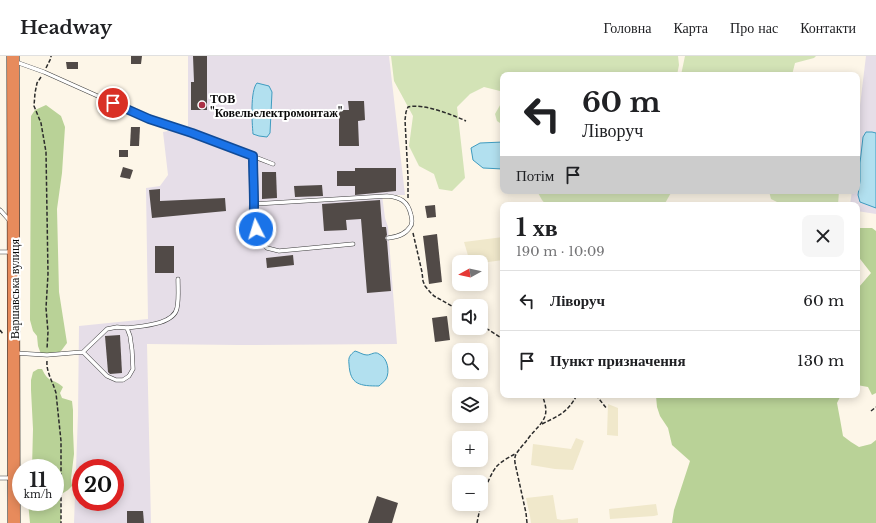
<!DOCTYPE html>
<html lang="uk">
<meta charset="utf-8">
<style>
:root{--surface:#fff;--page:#f6f6f6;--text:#202124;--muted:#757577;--line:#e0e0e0}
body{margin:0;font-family:"Libre Baskerville",serif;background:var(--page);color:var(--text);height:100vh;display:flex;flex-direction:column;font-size:15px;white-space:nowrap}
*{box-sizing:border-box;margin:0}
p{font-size:13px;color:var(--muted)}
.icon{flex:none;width:22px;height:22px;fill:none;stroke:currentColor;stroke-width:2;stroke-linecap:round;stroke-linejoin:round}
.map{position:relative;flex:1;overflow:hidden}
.drawer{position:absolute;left:500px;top:146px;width:360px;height:196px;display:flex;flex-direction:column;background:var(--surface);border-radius:8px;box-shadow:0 2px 10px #0003}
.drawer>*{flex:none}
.hud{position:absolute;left:500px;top:16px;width:360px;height:122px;border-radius:8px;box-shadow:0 2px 10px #0003;background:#fff;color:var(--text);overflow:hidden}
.needle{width:26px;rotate:262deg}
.controls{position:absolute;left:452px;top:199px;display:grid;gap:8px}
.controls a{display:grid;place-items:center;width:36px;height:36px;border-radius:8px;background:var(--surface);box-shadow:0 2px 10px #0003;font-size:20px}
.speed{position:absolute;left:12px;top:403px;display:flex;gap:8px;font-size:20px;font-weight:700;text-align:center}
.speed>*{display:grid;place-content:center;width:52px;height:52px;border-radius:50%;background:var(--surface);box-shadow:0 2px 10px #0003;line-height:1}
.speed small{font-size:10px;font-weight:400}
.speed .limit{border:6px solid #d22;background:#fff;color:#111}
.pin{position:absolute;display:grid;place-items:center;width:34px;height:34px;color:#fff;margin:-17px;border:2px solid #fff;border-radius:50%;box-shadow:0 1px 4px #0007}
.me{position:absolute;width:44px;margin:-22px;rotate:355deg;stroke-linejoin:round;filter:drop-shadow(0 0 3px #0008)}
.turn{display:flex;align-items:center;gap:14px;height:84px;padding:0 16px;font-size:18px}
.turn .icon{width:52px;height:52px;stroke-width:2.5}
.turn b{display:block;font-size:28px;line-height:34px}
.then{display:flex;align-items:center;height:38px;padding:0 16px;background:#0003;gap:8px;font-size:15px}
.round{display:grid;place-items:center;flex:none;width:42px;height:42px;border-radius:8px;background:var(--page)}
.head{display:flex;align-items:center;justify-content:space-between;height:68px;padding:0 16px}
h1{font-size:24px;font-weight:700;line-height:30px}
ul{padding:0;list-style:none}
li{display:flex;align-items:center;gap:12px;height:60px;padding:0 16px;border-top:1px solid var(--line)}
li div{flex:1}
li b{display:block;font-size:15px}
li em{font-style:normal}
header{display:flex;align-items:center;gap:24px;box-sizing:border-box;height:56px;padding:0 20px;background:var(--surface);border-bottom:1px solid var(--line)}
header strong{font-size:19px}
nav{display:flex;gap:22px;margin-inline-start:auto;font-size:14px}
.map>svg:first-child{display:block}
.industrial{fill:#e6dee8;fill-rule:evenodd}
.farmland{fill:#f0e8cb}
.green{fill:#d3e3b6}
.forest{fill:#b9d297}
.water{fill:#b2e0ef;stroke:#3f9cc0}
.building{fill:#514a47}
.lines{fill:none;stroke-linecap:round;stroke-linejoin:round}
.lane-casing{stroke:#3d3d3d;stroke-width:4.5}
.highway-casing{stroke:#1b1b1b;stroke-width:13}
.path{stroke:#2c2c2c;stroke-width:1.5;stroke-dasharray:4 2;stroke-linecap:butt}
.lane{stroke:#fff;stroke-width:3.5}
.highway{stroke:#e78b5c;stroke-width:12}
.route-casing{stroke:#114b97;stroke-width:10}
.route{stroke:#1a73e8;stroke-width:7}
.poi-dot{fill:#ab3044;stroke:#fff;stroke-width:1.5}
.labels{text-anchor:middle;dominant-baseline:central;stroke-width:4;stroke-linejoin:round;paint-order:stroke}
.poi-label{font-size:12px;font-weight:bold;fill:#0a0a0a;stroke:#fff;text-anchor:start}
.street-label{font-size:12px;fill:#0a0a0a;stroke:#fff}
</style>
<header>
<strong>Headway</strong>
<nav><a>Головна</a><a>Карта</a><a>Про нас</a><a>Контакти</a></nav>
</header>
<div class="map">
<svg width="876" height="467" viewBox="0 0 876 467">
<rect width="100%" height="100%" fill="#fdf6e8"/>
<g class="industrial">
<path d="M 188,0 L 389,0 L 405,139 L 382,139 L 385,162 L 388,171 L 397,288 L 239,289 L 147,288 L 151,467 L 74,467 L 78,359 L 79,270 L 148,263 L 146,132 L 160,130 L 168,119 L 163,76 L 188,71 ZM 81,412 L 115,412 L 115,446 L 81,446 Z"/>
<path d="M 866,0 L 876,0 L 876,158 L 857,155 L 857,149 L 850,149 L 852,135 L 857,135 L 857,74 Z"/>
</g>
<g class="farmland">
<path d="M 503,181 L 503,204 L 481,207 L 470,206 L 464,186 Z"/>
<path d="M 608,348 L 618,352 L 618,380 L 607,379 Z"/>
<path d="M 576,382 L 584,385 L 573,414 L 555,413 L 531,409 L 533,388 L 571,393 Z"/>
<path d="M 553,439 L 557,463 L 562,464 L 578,462 L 578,467 L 531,467 L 530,460 L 526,442 Z"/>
<path d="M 656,448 L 658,459 L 654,460 L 610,463 L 609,453 Z"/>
</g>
<g class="green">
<path d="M 391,0 L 678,0 L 679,9 L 677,19 L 503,19 L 503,40 L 500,35 L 484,31 L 470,38 L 457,51 L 465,122 L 452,135 L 439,133 L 434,118 L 419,110 L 409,90 L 413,60 L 394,25 Z"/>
<path d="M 685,0 L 816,0 L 814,2 L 795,7 L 792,19 L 681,19 Z"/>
<path d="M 503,44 L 503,69 L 497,65 L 495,58 Z"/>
<path d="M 537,135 L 672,135 L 664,149 L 546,149 L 542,144 Z"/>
<path d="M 769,135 L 839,135 L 838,149 L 783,149 L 771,143 Z"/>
</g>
<g class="forest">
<path d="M 46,49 L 61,60 L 65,71 L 62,117 L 57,153 L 59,236 L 67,287 L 61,295 L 52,300 L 41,298 L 38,290 L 37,280 L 33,275 L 30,264 L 31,60 L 35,54 Z"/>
<path d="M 859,172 L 872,172 L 876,175 L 876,337 L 872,339 L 868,331 L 857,329 L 857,232 L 859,231 L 871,217 L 857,199 L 857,174 Z"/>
<path d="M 38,313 L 42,313 C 49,328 53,322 63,331 L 60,337 L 62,342 L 72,345 L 73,354 L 73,375 L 74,398 L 71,423 L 72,430 L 68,434 L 60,439 L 61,467 L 30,467 L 28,446 L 55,446 L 55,412 L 32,412 L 33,373 L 31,334 L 31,324 L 33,316 Z"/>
<path d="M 658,339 L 841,339 L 837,347 L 840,363 L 843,380 L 851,386 L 859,391 L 871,388 L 876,384 L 876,467 L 672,467 L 674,454 L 690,405 L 672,389 L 668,372 L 660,360 L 657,351 L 656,340 Z"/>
</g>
<g class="water">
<path d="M 257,27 L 269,30 L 272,36 L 270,77 L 267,81 L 259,80 L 253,78 C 252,66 250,35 257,27 Z"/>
<path d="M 866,76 L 872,76 L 876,77 L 876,152 L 860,146 L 858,139 L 860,125 L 860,107 L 863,81 Z"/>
<path d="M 503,86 L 503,113 L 483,112 L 473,104 L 471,92 L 480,87 Z"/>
<path d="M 355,295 C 359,296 363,299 367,299 C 371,299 375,295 379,298 C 388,302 390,316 386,323 C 385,325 381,328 379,330 C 360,330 350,329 349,308 C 348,301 350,299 355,295 Z"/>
</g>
<g class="building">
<path d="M 131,0 L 142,0 L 141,8 L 131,8 Z"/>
<path d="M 193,0 L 207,0 L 207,54 L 191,54 L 191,26 L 194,26 Z"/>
<path d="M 66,6 L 78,6 L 78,13 L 67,13 Z"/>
<path d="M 348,45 L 364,45 L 365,64 L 358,65 L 359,90 L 339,90 L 339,54 L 349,54 Z"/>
<path d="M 131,71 L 140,71 L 139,90 L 130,90 Z"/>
<rect x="119" y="94" width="9" height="7"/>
<path d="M 123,111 L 133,114 L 130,123 L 120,121 Z"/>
<path d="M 355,112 L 396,112 L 396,135 L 355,139 L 355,130 L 337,130 L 337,115 L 355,115 Z"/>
<path d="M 262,116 L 276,116 L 277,142 L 262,143 Z"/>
<path d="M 322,129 L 323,140 L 295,141 L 294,130 Z"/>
<path d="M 160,133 L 160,145 L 225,142 L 226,155 L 152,162 L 149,134 Z"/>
<path d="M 380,144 L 382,171 L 386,171 L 387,179 L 385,182 L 387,185 L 391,235 L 367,237 L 361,163 L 346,164 L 347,174 L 324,175 L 322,148 Z"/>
<path d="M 435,149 L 436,161 L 427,162 L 425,150 Z"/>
<path d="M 437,178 L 442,226 L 429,228 L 423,180 Z"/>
<rect x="155" y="190" width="19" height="27"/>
<path d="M 293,199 L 294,209 L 267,212 L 266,202 Z"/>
<path d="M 447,260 L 450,284 L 435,286 L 432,262 Z"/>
<path d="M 120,279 L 122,317 L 110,318 L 108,316 L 105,280 Z"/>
<path d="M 377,440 L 398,447 L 392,467 L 368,467 Z"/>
<path d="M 127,455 L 143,455 L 144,467 L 127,467 Z"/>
</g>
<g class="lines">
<defs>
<g id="lane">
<path d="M 16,6 L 44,16 L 149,63 L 192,77 L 273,108"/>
<path d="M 253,100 L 253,124 L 254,148 L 253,164 L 258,182 L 267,192 L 279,195 L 353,188"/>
<path d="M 254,148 L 387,140 C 400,141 408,145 411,159 C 412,163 413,168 410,171 C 405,179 397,181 388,182"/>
<path d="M 0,154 L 10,165"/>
<path d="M 0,196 L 11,196"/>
<path d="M 127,272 C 140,270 174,269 177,252 C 179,243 178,233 178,223"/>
<path d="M 15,297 L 47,299 L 83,296 L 107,273 L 117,271 L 127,272 L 130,280 L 132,294 L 133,313 L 129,320 L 123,324 L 116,324 L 107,320 L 83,296"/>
<path d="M 0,422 L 11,422"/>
</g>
<path id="highway" d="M 13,0 L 14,467"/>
</defs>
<use href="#lane" class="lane-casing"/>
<use href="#highway" class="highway-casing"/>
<g class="path">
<path d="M 46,12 L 51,2 L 51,0"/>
<path d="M 41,21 L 37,27 L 35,37 L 34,50 L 41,67 L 46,96 L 48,218 L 46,252 L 48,276 L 47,293"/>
<path d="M 408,142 L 408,121 L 405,64 L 406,56 L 408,51 C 423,47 453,59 466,65"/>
<path d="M 413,177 L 422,216 L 423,225 L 425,230 L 430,236 L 434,240 L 459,254"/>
<path d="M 481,269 L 503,283"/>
<path d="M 0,274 L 3,278"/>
<path d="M 47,305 C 46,316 53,326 56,337 L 61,385 L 61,467"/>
<path d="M 596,339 L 607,353"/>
<path d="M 871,355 L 876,351"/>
<path d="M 542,368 C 560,359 567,357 577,339"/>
<path d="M 477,467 C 480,451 486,423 497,410 C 502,405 509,401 515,398"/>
<path d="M 527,467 L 526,457 L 515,407 C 514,398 517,397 522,390 C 525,387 527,384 530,380 C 543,365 551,361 542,339"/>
</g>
<use href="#lane" class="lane"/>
<use href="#highway" class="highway"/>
</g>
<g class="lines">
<defs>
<path id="route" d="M 113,47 L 149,63 L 192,77 L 253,100 C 253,116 254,132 254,148 C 254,158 253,162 256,173"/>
</defs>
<use href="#route" class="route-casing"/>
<use href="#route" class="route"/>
</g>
<circle class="poi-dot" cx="202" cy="49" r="4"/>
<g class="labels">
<g class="poi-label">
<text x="210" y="42">ТОВ<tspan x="210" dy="14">"Ковельелектромонтаж"</tspan></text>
</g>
<g class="street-label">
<text transform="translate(14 233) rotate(-90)">Варшавська вулиця</text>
</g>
</g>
</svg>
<div class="controls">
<a><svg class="needle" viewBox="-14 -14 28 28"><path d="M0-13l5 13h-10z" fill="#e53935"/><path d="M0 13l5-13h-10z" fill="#757577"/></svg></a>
<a><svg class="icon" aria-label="sound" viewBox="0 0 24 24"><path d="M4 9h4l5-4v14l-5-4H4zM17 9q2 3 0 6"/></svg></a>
<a><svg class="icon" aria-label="search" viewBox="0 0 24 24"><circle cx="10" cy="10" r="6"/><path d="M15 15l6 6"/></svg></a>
<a><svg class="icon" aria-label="layers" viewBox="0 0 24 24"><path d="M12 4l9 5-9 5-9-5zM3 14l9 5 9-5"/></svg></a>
<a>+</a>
<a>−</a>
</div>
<div class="speed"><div>11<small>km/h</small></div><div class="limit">20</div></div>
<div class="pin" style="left:113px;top:47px;background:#d93025"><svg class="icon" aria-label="arrive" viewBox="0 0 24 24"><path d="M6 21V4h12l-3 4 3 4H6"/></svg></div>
<svg class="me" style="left:256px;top:173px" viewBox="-20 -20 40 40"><circle r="17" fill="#1a73e8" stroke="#fff" stroke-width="3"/><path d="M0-11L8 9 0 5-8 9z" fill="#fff"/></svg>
<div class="hud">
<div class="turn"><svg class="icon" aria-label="left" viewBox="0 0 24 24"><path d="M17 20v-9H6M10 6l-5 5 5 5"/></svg><div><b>60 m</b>Ліворуч</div></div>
<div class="then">Потім<svg class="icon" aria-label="arrive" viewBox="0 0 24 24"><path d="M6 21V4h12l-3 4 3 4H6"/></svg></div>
</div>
<section class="drawer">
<div class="head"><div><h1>1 хв</h1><p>190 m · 10:09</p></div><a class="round"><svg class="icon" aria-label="close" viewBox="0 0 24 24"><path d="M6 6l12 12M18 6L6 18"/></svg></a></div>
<ul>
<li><svg class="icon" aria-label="left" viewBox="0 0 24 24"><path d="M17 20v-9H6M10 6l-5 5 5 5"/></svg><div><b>Ліворуч</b></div><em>60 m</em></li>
<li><svg class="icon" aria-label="arrive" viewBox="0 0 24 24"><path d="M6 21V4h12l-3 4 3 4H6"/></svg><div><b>Пункт призначення</b></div><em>130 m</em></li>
</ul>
</section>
</div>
